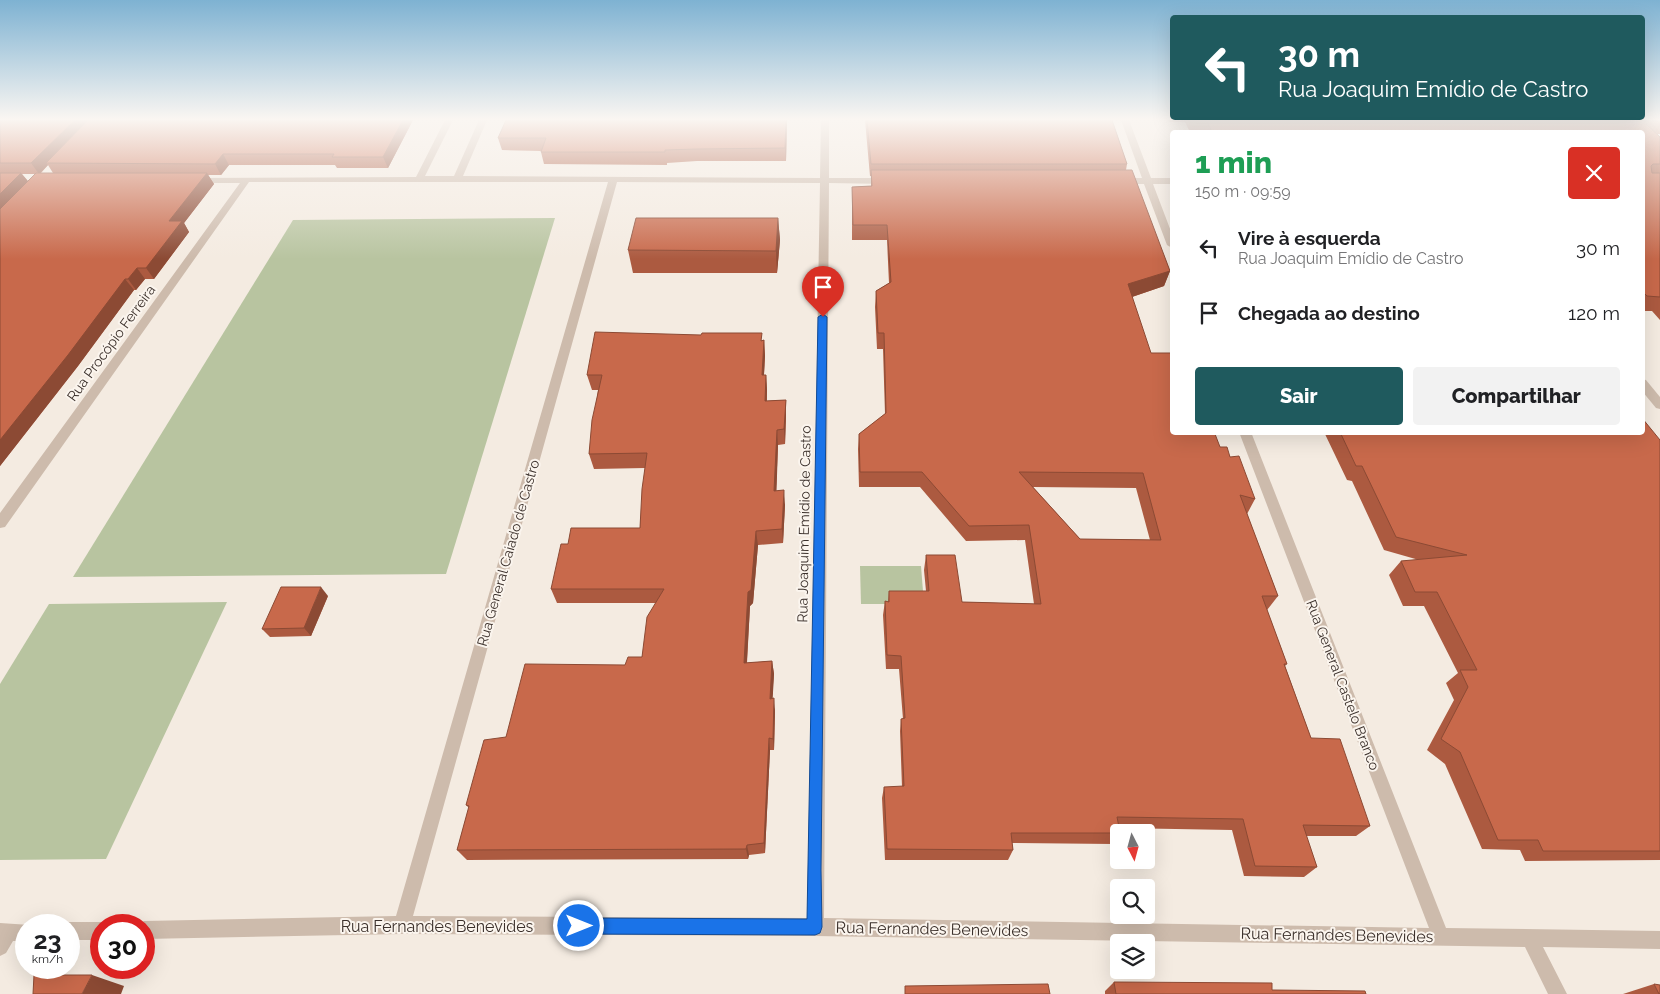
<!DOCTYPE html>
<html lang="pt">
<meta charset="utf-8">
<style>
:root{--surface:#fff;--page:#f2f2f2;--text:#202124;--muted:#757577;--accent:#1f5a5e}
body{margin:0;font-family:Raleway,sans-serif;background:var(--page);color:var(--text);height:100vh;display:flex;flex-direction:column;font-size:19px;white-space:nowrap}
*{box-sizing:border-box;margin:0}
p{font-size:16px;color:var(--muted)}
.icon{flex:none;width:28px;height:28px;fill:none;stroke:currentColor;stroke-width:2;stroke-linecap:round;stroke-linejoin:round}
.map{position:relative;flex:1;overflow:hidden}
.details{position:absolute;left:1170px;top:130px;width:475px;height:305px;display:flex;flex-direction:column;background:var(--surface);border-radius:5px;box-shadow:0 5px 20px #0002}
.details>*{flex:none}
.banner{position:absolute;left:1170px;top:15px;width:475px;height:105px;border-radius:5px;box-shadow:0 5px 20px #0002;background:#1f5a5e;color:#fff;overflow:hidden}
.needle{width:32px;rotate:174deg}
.controls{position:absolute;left:1110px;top:824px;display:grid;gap:10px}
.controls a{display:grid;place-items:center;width:45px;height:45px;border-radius:5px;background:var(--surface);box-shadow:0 5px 20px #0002;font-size:25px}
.speed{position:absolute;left:15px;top:914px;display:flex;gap:10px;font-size:25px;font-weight:700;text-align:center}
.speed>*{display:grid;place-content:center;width:65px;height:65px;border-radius:50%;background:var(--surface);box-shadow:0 5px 20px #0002;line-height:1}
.speed small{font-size:12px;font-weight:400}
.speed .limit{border:8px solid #d22;background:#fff;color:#111}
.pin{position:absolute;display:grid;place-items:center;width:42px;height:42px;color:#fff;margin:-51px -21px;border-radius:50% 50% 50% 0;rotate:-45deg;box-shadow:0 0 5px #0007}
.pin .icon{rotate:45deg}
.me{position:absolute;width:55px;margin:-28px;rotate:90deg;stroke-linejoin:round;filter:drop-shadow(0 0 4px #0008)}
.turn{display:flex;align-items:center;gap:18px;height:105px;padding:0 25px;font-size:22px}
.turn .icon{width:65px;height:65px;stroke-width:2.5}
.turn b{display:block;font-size:35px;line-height:42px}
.round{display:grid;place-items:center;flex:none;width:52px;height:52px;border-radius:5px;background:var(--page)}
.head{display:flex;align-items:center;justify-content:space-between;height:85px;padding:0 25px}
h1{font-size:30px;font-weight:800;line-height:38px;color:#1e9e55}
.primary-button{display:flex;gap:10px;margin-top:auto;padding:10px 25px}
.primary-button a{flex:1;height:58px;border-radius:5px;background:var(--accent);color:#fff;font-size:20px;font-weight:800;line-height:58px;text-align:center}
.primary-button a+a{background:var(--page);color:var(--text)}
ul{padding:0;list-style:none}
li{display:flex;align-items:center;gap:15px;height:65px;padding:0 25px}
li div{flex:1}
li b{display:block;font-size:19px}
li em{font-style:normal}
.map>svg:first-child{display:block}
.green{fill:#b8c4a0}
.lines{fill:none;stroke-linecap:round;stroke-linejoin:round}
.minor{fill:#cdbbac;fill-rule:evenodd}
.wall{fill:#ac5a40;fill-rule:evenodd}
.shaded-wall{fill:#8c4a34}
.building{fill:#c8694b;stroke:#8c4a34;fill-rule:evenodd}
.route{fill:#1a73e8;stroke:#114b97}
.labels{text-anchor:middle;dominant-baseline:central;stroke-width:4;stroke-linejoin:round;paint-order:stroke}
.street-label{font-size:14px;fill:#3b302b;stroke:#fbf5ee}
.near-street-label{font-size:16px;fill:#3b302b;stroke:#fbf5ee}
</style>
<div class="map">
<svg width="1660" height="994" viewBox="0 0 1660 994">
<rect width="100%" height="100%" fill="#f4ebe1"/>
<g class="green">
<path d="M 555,218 L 446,574 L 73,577 L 293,220 Z"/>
<path d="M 860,566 L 921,566 L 924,604 L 861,604 Z"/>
<path d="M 227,602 L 106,859 L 0,860 L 0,684 L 49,604 Z"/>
</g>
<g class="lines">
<g class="minor">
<path d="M 445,120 L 453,120 L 425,176 L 454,176 L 479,120 L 487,120 L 463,176 L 820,178 L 821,120 L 829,120 L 829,178 L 887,178 L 891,181 L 887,184 L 829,183 L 824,918 L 1429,928 L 1239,432 L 1251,432 L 1446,928 L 1660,931 L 1660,949 L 1543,947 L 1567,994 L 1548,994 L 1525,947 L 815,936 L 402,934 L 144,939 L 144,925 L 137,925 L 144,921 L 396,916 L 608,182 L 249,182 L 5,527 L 0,528 L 0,513 L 240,183 L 195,183 L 192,182 L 192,178 L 416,177 ZM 617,182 L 820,183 L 807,918 L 413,916 Z"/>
<path d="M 1121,120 L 1129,120 L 1151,178 L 1172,178 L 1172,184 L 1153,184 L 1172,234 L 1172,248 L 1167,245 L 1144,184 L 1120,184 L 1116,181 L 1120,178 L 1142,178 Z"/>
<path d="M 1642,379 L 1646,380 L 1660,397 L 1660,409 L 1656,408 L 1642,391 Z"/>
<path d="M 69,922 L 101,922 L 107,925 L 101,925 L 101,940 L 69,940 L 69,925 L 63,925 Z"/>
<path d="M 0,923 L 30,925 L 26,925 L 26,941 L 13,941 L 6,953 L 0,956 Z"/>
</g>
</g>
<g class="wall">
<path d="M 0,120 L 413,120 L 388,168 L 337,168 L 335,165 L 229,165 L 221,175 L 208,175 L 214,184 L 184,223 L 189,232 L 154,279 L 145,279 L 136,290 L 134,290 L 78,366 L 0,466 ZM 48,165 L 53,173 L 41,173 ZM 22,174 L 35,174 L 28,181 Z"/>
<path d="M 787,120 L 786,161 L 697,161 L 667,163 L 667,165 L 544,164 L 541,152 L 541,151 L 502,150 L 498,138 Z"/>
<path d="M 865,120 L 1112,120 L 1127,164 L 1126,170 L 1170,271 L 1164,286 L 1132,297 L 1172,432 L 1220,447 L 1230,457 L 1255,499 L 1247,514 L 1278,596 L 1267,610 L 1287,664 L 1285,666 L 1311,738 L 1370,826 L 1356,836 L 1306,836 L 1317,867 L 1304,877 L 1244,876 L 1232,830 L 1119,828 L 1119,835 L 1113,844 L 1012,843 L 1013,850 L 1008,860 L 885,860 L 882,798 L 884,787 L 902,787 L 900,731 L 901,719 L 903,719 L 899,669 L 886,669 L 883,615 L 885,601 L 888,602 L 889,591 L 926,591 L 924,570 L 926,555 L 962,602 L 1034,604 L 1025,540 L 966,541 L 920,487 L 859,487 L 858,449 L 859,434 L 885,414 L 883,349 L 877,349 L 875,307 L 876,291 L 889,283 L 887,240 L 852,240 L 852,187 L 871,186 L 871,176 L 870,176 ZM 1033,487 L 1136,488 L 1150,540 L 1080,539 Z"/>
<path d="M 1169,120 L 1660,120 L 1660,134 L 1657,134 L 1660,137 L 1660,320 L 1652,311 L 1642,311 L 1642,132 L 1200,132 L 1199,130 L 1189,130 L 1185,122 L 1170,122 Z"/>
<path d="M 778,218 L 780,240 L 777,273 L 633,273 L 628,250 Z"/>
<path d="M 764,340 L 765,356 L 764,375 L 766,375 L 767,390 L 767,401 L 786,400 L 786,415 L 785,444 L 778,445 L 776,491 L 785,505 L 783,543 L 758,545 L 753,603 L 750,606 L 747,663 L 772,661 L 774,674 L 772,699 L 775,711 L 774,750 L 770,750 L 765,853 L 749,855 L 748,859 L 467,860 L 457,850 L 469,808 L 466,805 L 506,737 L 625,665 L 642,657 L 656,603 L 557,603 L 551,589 L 568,544 L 640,528 L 645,468 L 594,469 L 589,454 L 598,390 L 592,390 L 587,375 Z"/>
<path d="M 1324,432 L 1642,432 L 1660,440 L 1660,860 L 1525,861 L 1520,850 L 1482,849 L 1445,764 L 1427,750 L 1454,700 L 1446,683 L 1458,673 L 1424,606 L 1403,606 L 1389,575 L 1401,561 L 1419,560 L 1384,550 L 1352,481 L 1347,480 Z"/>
<path d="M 328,596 L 311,636 L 270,637 L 262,629 Z"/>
<path d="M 1114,982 L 1272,990 L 1366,994 L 1105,994 L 1105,991 Z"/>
<path d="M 1654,984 L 1660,994 L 1623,994 Z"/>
</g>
<g class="shaded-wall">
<path d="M 75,120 L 93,120 L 46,163 L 48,165 L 39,174 L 31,163 Z"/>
<path d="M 403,120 L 413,120 L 388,168 L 383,157 Z"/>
<path d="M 786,120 L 787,120 L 786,161 L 785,148 Z"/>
<path d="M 223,154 L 229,165 L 221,175 L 215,164 Z"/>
<path d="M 21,173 L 30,184 L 0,214 L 0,194 Z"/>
<path d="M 207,173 L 214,184 L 184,223 L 189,232 L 154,279 L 146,268 L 169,221 Z"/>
<path d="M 778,218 L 780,240 L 777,273 L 776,251 Z"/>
<path d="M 137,268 L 145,279 L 136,290 L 128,279 Z"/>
<path d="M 1170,271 L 1164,286 L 1123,300 L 1128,284 Z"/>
<path d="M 125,279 L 134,290 L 78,366 L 0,466 L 0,440 Z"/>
<path d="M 764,340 L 765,356 L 763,390 L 762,375 Z"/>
<path d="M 766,375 L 767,390 L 766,417 L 765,401 Z"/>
<path d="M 786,400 L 786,415 L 785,444 L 784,429 Z"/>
<path d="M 777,430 L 778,445 L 776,506 L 774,491 Z"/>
<path d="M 784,490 L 785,505 L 783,543 L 782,529 Z"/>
<path d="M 756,531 L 758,545 L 753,603 L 750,606 L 746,676 L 744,663 L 748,592 Z"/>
<path d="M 321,587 L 328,596 L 311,636 L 304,628 Z"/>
<path d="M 772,661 L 774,674 L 772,711 L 770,699 Z"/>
<path d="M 774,698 L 775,711 L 774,750 L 773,739 Z"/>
<path d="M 769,738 L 770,750 L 765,853 L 764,843 Z"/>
<path d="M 747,845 L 749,855 L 748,859 L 746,849 Z"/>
<path d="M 92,975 L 124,986 L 121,994 L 82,994 Z"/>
</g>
<g class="building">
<path d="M 0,120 L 75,120 L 31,163 L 0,163 Z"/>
<path d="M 88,120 L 403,120 L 383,157 L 332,157 L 334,154 L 223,154 L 215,164 L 46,163 Z"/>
<path d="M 506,120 L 786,120 L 785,148 L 696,149 L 665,150 L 665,152 L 541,152 L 546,138 L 498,138 Z"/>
<path d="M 867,120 L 1112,120 L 1127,164 L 871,164 Z"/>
<path d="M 1206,120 L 1657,120 L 1642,120 L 1660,137 L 1660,164 L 1653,164 L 1651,166 L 1652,173 L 1660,173 L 1660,297 L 1647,296 L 1642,291 L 1642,132 L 1212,132 Z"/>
<path d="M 871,170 L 1132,170 L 1170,271 L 1128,284 L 1151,353 L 1172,353 L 1172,432 L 1211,432 L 1212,434 L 1215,434 L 1220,447 L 1227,447 L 1230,457 L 1239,456 L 1255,499 L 1240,495 L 1278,596 L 1262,596 L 1287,664 L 1284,664 L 1311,738 L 1340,739 L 1370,826 L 1303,825 L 1317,867 L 1255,866 L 1243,819 L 1117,817 L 1120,832 L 1119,833 L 1011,833 L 1013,850 L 887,849 L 884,787 L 904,786 L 901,719 L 905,718 L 901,656 L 887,655 L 885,601 L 889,602 L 889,591 L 929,591 L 926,555 L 955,555 L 962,602 L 1041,604 L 1029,525 L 969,526 L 922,472 L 860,472 L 859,434 L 886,413 L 884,333 L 878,333 L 876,291 L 891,282 L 887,225 L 853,225 L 852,187 L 872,186 ZM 1019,472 L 1143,473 L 1161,540 L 1080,539 Z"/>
<path d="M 0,173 L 21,173 L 0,194 Z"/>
<path d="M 36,173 L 207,173 L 169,221 L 182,221 L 146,268 L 137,268 L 128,279 L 125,279 L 68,355 L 0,440 L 0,209 Z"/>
<path d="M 636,218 L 778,218 L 776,251 L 628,250 Z"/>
<path d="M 595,332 L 701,335 L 702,333 L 762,333 L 761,341 L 764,340 L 762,375 L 766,375 L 765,401 L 786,400 L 784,429 L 777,430 L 774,491 L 784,490 L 782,529 L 756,531 L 751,590 L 748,592 L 744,663 L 772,661 L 770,699 L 774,698 L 773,739 L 769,738 L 764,843 L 747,845 L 746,849 L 457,850 L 469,806 L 466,805 L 484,740 L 506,737 L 525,664 L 625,665 L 628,657 L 642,657 L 647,617 L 664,589 L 551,589 L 561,544 L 568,544 L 571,528 L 640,528 L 642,489 L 647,453 L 589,454 L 592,420 L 602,375 L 587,375 Z"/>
<path d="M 1642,418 L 1660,440 L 1660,851 L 1543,851 L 1538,840 L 1498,840 L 1460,752 L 1441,739 L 1468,687 L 1460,670 L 1477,670 L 1437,592 L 1415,592 L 1401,561 L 1467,555 L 1396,537 L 1362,466 L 1356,466 L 1340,432 L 1642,432 Z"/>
<path d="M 281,587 L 321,587 L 304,628 L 262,629 Z"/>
<path d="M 34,975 L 92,975 L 82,994 L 33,994 Z"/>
<path d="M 1114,982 L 1272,983 L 1272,990 L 1365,991 L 1366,994 L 1116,994 Z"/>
<path d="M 1048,984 L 1050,994 L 905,994 L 905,986 Z"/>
<path d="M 1654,984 L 1660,985 L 1660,994 L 1659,994 Z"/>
</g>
<linearGradient id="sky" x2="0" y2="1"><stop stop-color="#7eb2d2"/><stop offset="0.46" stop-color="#faf6f2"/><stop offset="1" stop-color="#faf6f2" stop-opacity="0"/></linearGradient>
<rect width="1660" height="259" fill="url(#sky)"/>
<path class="route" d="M 823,314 L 827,317 L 821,870 L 822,927 L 820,933 L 815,935 L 579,934 L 573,932 L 571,926 L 573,920 L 579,918 L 807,919 L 818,317 Z"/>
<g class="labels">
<g class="street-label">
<text transform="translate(111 343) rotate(-54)">Rua Procópio Ferreira</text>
<text transform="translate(804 524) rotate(-89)">Rua Joaquim Emídio de Castro</text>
<text transform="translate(508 553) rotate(-74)">Rua General Caiado de Castro</text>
<text transform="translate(1343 685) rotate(69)">Rua General Castelo Branco</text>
</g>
<g class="near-street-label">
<text x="437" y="926">Rua Fernandes Benevides</text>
<text transform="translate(932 929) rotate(1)">Rua Fernandes Benevides</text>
<text transform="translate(1337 935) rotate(1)">Rua Fernandes Benevides</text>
</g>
</g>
</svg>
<div class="controls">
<a><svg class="needle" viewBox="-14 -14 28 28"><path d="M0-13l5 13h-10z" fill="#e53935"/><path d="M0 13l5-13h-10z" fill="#757577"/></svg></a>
<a><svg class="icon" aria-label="search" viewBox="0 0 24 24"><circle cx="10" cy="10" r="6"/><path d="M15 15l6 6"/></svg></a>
<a><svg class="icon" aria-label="layers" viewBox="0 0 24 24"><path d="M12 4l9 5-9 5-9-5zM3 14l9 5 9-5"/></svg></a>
</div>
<div class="speed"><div>23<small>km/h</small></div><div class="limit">30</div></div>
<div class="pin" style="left:823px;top:317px;background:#d93025"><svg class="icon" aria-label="arrive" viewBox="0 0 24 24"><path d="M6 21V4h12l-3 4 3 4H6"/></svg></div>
<svg class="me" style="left:579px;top:926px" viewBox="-20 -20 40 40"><circle r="17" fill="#1a73e8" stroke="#fff" stroke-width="3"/><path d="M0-11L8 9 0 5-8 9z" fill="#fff"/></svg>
<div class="banner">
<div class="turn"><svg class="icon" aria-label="left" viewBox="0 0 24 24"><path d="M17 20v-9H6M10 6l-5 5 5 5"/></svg><div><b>30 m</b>Rua Joaquim Emídio de Castro</div></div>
</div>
<section class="details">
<div class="head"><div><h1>1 min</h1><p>150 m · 09:59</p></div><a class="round" style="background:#d93025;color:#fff"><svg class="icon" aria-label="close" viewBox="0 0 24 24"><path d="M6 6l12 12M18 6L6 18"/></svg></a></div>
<ul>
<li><svg class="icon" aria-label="left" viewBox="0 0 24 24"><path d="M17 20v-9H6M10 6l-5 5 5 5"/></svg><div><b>Vire à esquerda</b><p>Rua Joaquim Emídio de Castro</p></div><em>30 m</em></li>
<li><svg class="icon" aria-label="arrive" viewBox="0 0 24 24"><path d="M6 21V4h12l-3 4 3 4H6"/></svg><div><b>Chegada ao destino</b></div><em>120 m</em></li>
</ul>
<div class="primary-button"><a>Sair</a><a>Compartilhar</a></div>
</section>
</div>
